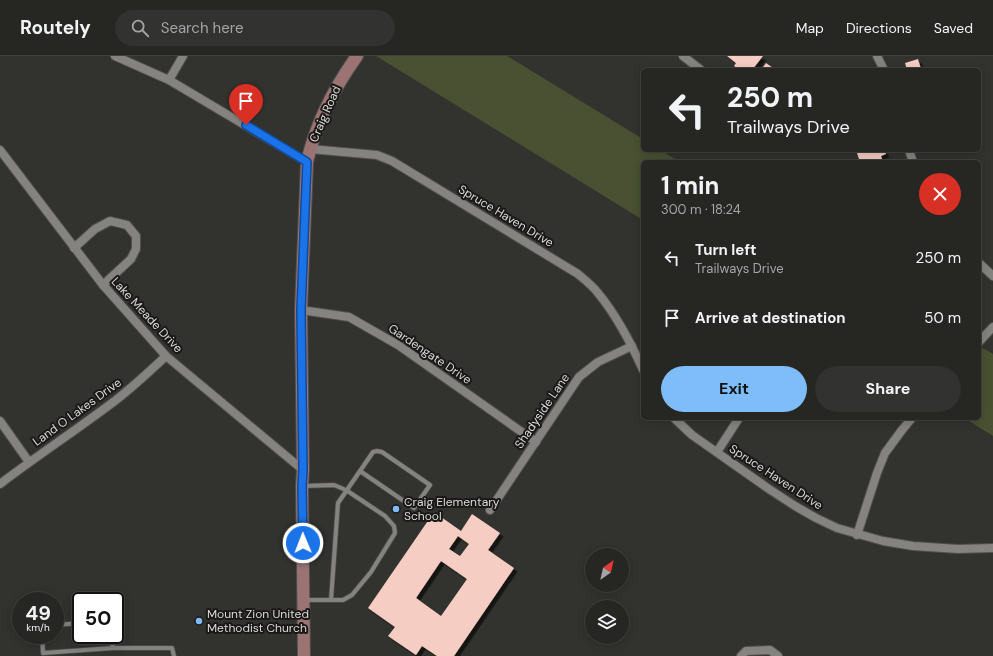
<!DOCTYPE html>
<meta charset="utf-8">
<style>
:root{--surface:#262623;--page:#323230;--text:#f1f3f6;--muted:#a4a5a6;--line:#424341;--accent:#7ebdf9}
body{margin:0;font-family:"DM Sans",sans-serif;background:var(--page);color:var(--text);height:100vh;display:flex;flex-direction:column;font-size:15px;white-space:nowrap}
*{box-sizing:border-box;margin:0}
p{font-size:13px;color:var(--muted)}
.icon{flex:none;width:22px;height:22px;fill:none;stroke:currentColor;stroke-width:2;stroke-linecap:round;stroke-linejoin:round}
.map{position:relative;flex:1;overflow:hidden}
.details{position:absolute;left:641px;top:104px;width:340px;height:260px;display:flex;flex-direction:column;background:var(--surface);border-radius:6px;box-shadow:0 2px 10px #0003,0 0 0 1px var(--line)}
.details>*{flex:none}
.hud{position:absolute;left:641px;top:12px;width:340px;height:84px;border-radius:6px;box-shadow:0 2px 10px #0003,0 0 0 1px var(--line);background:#262623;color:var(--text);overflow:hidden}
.needle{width:26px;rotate:34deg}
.buttons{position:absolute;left:585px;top:492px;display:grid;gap:8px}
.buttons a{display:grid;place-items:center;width:44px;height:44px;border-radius:50%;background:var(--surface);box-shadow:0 2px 10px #0003,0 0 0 1px var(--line);font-size:20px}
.speed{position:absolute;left:12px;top:536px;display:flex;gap:8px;font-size:20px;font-weight:700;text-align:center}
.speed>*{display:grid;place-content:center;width:52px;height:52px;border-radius:50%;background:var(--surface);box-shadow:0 2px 10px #0003,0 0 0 1px var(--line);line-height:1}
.speed small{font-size:10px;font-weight:400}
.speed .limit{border:2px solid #111;border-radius:6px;background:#fff;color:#111}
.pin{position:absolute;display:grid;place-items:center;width:34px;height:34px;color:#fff;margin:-41px -17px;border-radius:50% 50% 50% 0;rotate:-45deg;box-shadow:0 0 4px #0007}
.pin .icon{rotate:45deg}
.me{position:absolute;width:44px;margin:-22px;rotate:359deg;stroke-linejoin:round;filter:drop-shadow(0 0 3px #0008)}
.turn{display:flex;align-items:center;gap:14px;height:84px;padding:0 20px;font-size:18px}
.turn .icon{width:52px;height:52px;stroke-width:2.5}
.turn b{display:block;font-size:28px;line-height:34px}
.round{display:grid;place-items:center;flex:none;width:42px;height:42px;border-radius:21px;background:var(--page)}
.headline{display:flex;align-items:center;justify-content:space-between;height:68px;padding:0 20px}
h1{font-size:24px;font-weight:700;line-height:30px}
.button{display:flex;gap:8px;margin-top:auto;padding:8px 20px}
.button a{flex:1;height:46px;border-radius:24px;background:var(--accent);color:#111;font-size:16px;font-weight:700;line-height:46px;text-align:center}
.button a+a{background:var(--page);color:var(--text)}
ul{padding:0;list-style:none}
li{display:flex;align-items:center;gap:12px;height:60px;padding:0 20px}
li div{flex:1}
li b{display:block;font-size:15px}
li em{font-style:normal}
header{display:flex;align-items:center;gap:24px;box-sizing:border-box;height:56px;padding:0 20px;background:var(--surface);border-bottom:1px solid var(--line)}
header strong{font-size:19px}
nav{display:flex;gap:22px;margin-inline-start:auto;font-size:14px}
.search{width:280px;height:36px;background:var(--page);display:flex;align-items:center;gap:10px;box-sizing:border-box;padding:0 14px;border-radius:22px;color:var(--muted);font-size:15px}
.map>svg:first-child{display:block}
.green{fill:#495132}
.building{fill:#f6cdc3;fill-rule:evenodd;filter:url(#shadow)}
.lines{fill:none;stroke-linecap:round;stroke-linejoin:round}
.service-casing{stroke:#4f4f4d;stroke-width:5.5}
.minor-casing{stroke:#4f4f4d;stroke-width:10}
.secondary-casing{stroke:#4f4f4d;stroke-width:14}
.service{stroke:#848380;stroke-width:4}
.minor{stroke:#848380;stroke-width:8}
.secondary{stroke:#9b7373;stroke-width:12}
.route-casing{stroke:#114b97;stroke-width:10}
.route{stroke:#1a73e8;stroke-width:7}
.poi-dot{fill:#7ebdf9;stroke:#1a1918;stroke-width:1.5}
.labels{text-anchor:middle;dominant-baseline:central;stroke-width:4;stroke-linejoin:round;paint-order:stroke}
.street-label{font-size:12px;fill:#d9d9d7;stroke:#1a1918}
.poi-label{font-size:12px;fill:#d9d9d7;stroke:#1a1918;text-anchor:start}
</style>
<header>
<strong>Routely</strong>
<div class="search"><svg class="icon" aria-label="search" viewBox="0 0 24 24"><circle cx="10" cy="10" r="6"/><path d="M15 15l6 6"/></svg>Search here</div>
<nav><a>Map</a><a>Directions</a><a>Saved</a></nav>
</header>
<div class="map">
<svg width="993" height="600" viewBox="0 0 993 600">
<defs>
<filter id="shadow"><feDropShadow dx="3.5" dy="3.5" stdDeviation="0" flood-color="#0009"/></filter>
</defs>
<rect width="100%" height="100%" fill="#32322f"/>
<g class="green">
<path d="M 376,0 L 507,0 L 643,83 L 643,94 L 660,94 L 680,106 L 643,106 L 643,164 Z"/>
<path d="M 983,292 L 993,298 L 993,380 L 964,362 L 979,362 L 979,297 Z"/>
</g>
<g class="building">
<path d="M 727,0 L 763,0 L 752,14 L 740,14 L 734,10 L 736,7 Z"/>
<path d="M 918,3 L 921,13 L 926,12 L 927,14 L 907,14 L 905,7 Z"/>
<path d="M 766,7 L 776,14 L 761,14 Z"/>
<path d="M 869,94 L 884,94 L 886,98 L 881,100 L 883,106 L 860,106 L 857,97 Z"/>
<path d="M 434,456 L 461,475 L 472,458 L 500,477 L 488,494 L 514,512 L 454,600 L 437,600 L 422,590 L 416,599 L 388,580 L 395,571 L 368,552 ZM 458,480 L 469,488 L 460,500 L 449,493 ZM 441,505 L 467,523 L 441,560 L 416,542 Z"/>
</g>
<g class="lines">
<defs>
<g id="service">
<path d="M 304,430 L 334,429 L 346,434 L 385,460 L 394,470 L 395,477 L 371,516 L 352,539 L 343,544 L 306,544"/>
<path d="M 331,544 L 338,447 L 360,415 L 414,452 L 430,429 L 382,396 L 377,395 L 373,396 L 360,415"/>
<path d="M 55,569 L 81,567"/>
<path d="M 42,579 L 43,597 L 113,592 L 172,592 L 174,600"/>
<path d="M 111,579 L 113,592"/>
</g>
<g id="minor">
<path d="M 115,0 L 169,24 L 307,106"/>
<path d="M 683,0 L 701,14"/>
<path d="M 877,0 L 884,14"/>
<path d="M 169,24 L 183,0"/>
<path d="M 310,93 L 377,99 L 392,105 L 578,218 C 585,224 593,230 598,237 C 617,260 631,287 643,314"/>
<path d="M 0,94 L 103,229 L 166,300 L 303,414"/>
<path d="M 909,94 L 913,106"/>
<path d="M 74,192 L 95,173 L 110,165 L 127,169 L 136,180 L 136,193 L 131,203 L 103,229"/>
<path d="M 979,207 L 993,220"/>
<path d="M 301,254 L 349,261 L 398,289 L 536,386"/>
<path d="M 979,286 L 993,271"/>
<path d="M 674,362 L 692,379 L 769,433 L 795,450 L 816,462 L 837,472 L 883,485 L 913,490 L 958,493 L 993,492"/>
<path d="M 0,365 L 29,406"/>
<path d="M 717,396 L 739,362"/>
<path d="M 0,428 C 38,399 78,373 116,344 C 134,330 150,315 166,300"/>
<path d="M 490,454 L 579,321 L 598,306 L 632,290"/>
<path d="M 857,479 L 877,417 L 885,397 L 902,374 L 912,362"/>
<path d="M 741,600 L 746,595 L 770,594 L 778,600"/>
</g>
<path id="secondary" d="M 304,600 L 302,430 L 303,414 L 301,254 L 307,106 C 316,67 334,32 357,0"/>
</defs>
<use href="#service" class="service-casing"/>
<use href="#minor" class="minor-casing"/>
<use href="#secondary" class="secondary-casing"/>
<use href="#service" class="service"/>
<use href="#minor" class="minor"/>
<use href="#secondary" class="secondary"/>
</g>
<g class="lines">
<defs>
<path id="route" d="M 246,69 L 307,106 L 301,254 L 303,414 L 302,430 L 303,487"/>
</defs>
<use href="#route" class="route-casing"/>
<use href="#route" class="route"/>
</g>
<g class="poi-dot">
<circle cx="396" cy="453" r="4"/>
<circle cx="199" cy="565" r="4"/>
</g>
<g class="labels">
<g class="street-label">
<text transform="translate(325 58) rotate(-66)">Craig Road</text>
<text transform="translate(506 160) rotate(31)">Spruce Haven Drive</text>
<text transform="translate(147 259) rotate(47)">Lake Meade Drive</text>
<text transform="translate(430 298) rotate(34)">Gardengate Drive</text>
<text transform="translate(542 355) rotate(-56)">Shadyside Lane</text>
<text transform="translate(77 356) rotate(-36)">Land O Lakes Drive</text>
<text transform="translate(776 421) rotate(33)">Spruce Haven Drive</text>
</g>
<g class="poi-label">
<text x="404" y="446">Craig Elementary<tspan x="404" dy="14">School</tspan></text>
<text x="207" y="558">Mount Zion United<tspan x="207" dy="14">Methodist Church</tspan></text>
</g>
</g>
</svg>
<div class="buttons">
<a><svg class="needle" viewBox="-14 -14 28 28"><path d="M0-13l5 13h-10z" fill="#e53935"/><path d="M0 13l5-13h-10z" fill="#a4a5a6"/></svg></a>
<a><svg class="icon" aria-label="layers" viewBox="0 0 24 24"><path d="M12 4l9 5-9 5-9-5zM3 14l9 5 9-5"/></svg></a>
</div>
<div class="speed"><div>49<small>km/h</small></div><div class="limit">50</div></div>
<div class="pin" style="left:246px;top:69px;background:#d93025"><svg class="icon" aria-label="arrive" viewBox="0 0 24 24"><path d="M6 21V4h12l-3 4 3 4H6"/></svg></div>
<svg class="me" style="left:303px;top:487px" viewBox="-20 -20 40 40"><circle r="17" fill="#1a73e8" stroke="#fff" stroke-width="3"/><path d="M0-11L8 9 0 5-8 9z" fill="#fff"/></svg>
<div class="hud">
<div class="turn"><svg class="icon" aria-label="left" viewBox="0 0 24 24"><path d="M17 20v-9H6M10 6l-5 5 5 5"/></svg><div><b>250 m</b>Trailways Drive</div></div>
</div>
<section class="details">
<div class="headline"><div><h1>1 min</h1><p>300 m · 18:24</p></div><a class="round" style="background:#d93025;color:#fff"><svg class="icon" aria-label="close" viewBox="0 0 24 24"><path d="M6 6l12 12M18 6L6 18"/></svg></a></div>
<ul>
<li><svg class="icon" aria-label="left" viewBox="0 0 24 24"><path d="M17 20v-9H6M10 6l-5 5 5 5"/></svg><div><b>Turn left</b><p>Trailways Drive</p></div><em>250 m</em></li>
<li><svg class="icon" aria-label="arrive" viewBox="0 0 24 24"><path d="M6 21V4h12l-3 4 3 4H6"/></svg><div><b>Arrive at destination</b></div><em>50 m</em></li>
</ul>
<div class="button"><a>Exit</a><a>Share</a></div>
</section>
</div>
